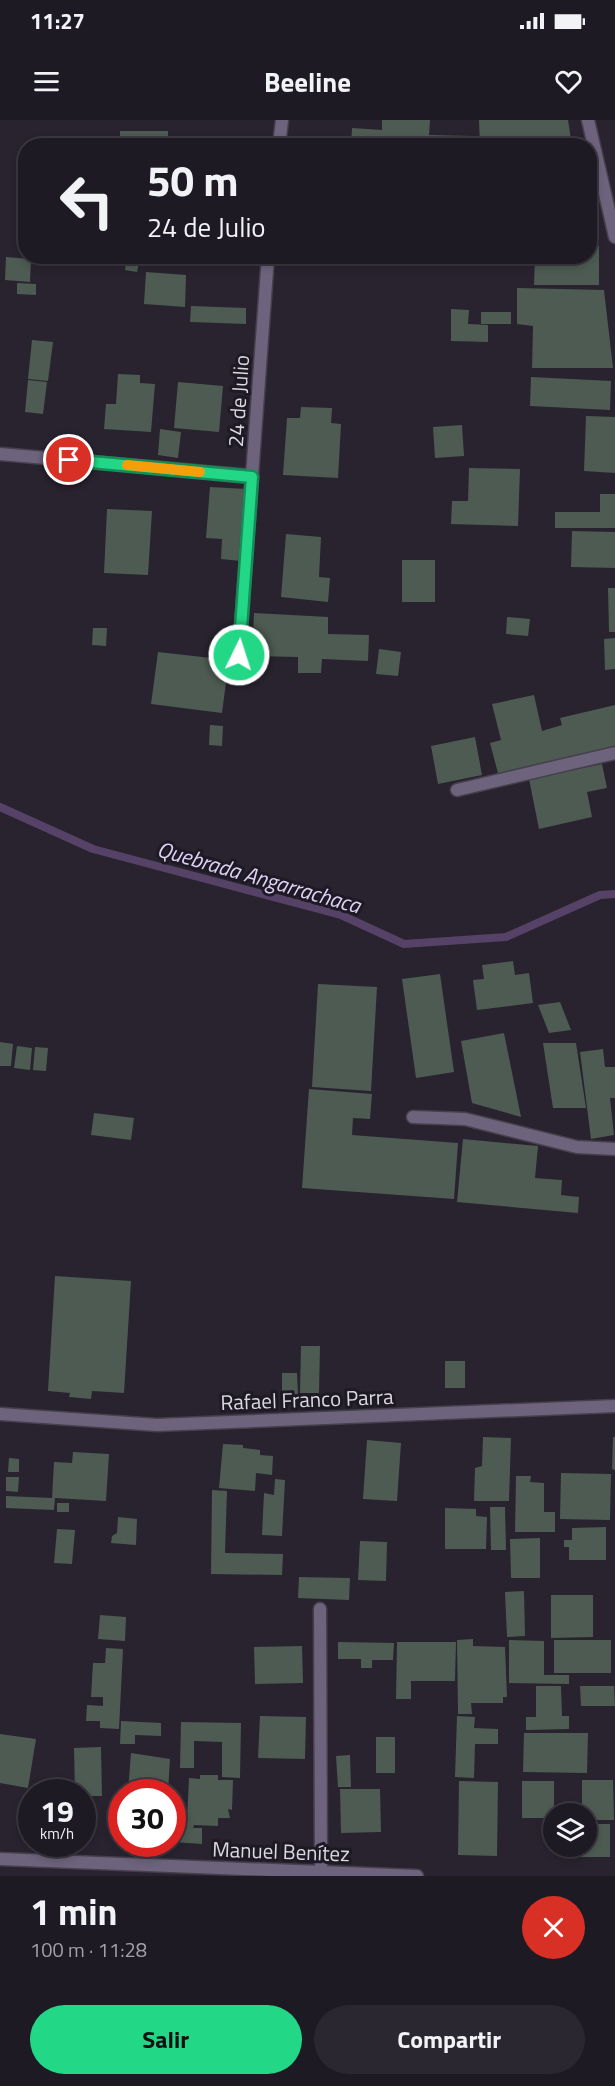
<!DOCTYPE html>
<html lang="es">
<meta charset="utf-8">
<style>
:root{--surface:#1e1a23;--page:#2b2730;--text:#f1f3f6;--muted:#a1a1a6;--line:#3c3841;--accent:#22d887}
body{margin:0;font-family:"Titillium Web",sans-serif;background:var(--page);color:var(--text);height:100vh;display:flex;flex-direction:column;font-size:22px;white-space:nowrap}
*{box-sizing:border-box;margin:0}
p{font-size:20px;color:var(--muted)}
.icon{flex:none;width:33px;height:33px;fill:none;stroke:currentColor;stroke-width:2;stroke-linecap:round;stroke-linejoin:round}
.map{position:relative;height:1756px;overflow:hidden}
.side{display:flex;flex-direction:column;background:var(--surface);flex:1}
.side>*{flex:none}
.top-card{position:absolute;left:18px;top:18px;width:579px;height:126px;border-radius:24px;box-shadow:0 3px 9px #0003,0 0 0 2px var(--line);background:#1e1a23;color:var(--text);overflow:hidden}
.controls{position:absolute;left:543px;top:1683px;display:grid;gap:12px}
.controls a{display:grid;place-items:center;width:54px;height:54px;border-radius:50%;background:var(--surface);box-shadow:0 3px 9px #0003,0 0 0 2px var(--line);font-size:30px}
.speed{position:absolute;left:18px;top:1659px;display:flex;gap:12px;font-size:30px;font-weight:700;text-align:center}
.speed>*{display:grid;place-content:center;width:78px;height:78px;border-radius:50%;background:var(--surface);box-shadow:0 3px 9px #0003,0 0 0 2px var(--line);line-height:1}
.speed small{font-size:15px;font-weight:400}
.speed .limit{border:9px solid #d22;background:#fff;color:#111}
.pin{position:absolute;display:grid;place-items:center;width:51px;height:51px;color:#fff;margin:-26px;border:3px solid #fff;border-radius:50%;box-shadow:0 2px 6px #0007}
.me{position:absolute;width:66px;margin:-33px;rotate:4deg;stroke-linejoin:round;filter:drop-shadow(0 0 4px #0008)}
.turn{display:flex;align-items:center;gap:21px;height:126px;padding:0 30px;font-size:27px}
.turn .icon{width:78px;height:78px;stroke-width:2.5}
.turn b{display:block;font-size:42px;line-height:51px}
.round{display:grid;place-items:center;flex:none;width:63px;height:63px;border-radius:32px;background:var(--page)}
.overview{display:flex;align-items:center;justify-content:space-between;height:102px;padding:0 30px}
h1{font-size:36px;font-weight:700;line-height:45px}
.primary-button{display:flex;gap:12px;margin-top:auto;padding:12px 30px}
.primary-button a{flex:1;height:69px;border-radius:36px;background:var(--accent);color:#111;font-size:24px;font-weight:700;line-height:69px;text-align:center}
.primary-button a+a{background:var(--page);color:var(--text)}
.status{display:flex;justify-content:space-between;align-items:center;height:42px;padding:0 30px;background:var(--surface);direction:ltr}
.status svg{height:16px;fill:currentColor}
header{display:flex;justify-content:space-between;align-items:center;height:78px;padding:0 30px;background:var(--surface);font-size:27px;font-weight:700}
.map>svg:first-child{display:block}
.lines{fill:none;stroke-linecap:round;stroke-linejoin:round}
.stream{stroke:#554266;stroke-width:8}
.building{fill:#4d5b52}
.service-casing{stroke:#45404b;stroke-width:15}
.minor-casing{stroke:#45404b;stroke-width:15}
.tertiary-casing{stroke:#45404b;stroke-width:15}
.service{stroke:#6d637c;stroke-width:12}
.minor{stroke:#6d637c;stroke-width:12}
.tertiary{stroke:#6d637c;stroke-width:12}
.route-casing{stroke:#168c58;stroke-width:15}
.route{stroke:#22d887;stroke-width:10}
.slow{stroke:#f59e0b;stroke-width:10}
.labels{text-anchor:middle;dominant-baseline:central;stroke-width:6;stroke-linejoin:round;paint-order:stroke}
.street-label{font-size:21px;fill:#dbd8e0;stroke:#1e1a25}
.water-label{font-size:22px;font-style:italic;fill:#ded1f3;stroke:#1e1a25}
</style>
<div class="status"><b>11:27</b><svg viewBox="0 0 49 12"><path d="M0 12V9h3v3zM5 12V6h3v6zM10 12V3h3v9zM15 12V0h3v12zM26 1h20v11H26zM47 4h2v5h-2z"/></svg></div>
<header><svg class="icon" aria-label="menu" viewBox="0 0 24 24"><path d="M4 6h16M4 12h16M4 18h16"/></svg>Beeline<svg class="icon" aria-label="heart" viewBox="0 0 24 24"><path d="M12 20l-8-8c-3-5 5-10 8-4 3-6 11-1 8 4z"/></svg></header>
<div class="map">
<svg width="615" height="1756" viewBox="0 0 615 1756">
<rect width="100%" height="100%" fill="#28232f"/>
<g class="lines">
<path class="stream" d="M 0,687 L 93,729 L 341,795 L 404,824 L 506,817 L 600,775 L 615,774"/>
</g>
<g class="building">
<path d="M 382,0 L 430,0 L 429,15 L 473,16 L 473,26 L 351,26 L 352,8 L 382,10 Z"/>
<path d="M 479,0 L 568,0 L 572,26 L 480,26 Z"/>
<rect x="120" y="11" width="48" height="15"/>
<path d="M 590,125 L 599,126 L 599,165 L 534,165 L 535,136 L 590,136 Z"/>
<path d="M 6,137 L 31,139 L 30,162 L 5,160 Z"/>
<path d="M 126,140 L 139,142 L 137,152 L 125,150 Z"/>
<path d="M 146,152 L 186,155 L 185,187 L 144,184 Z"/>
<path d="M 17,163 L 36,164 L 36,175 L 17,174 Z"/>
<path d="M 517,168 L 604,170 L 613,248 L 532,248 L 533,206 L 517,204 Z"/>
<path d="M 191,186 L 246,188 L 246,204 L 190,202 Z"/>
<path d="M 451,189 L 469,190 L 468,204 L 488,205 L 488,222 L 451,221 Z"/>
<rect x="481" y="192" width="30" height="12"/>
<path d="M 32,220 L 53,222 L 48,261 L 28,259 Z"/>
<path d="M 118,254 L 140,255 L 140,263 L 155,264 L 151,312 L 104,309 L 106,284 L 116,284 Z"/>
<path d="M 531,257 L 611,261 L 610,290 L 530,286 Z"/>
<path d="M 28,260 L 47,262 L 43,294 L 25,292 Z"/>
<path d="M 178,262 L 223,266 L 219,312 L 174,308 Z"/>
<path d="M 301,287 L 332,288 L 331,303 L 341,304 L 338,358 L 283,355 L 287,298 L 300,298 Z"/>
<path d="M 586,296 L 615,297 L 615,353 L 584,351 Z"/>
<path d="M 462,305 L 464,336 L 435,338 L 433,307 Z"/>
<path d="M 160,309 L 181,312 L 178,338 L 158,335 Z"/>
<path d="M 469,348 L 520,349 L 518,406 L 451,404 L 452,381 L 468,381 Z"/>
<path d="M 210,367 L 246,369 L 241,441 L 221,439 L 222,419 L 206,418 Z"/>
<path d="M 600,374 L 615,374 L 615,408 L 555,408 L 555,392 L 600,392 Z"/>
<path d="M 107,389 L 152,391 L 148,455 L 104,453 Z"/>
<path d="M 572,411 L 615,412 L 615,448 L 571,447 Z"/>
<path d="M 286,414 L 321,417 L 319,457 L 330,458 L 328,482 L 281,477 Z"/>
<rect x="402" y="440" width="33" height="42"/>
<path d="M 608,468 L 615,468 L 615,512 L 609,512 Z"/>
<path d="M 254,493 L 328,497 L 328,514 L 369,515 L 368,541 L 322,539 L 321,553 L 298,553 L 298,537 L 252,536 Z"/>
<path d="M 507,497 L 530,499 L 528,516 L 506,514 Z"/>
<path d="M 93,508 L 107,508 L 106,526 L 92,525 Z"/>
<path d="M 615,518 L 615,549 L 605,550 L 604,519 Z"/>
<path d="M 379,529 L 401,532 L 398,556 L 376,554 Z"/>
<path d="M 158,532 L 229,540 L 222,593 L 151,584 Z"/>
<path d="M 534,575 L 542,611 L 562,605 L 560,598 L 615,585 L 615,630 L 499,657 L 490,623 L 501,620 L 492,584 Z"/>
<path d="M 210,605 L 223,606 L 222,626 L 209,625 Z"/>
<path d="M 475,617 L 482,655 L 438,664 L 431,626 Z"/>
<path d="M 602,644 L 607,668 L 587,672 L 592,697 L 539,709 L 529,659 Z"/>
<path d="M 513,841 L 515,855 L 529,853 L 533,883 L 477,890 L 473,860 L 484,859 L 482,845 Z"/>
<path d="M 440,854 L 454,952 L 416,958 L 402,859 Z"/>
<path d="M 318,864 L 377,867 L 371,971 L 312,967 Z"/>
<path d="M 560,882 L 571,910 L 549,913 L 538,885 Z"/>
<path d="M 504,913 L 521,997 L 472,983 L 461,921 Z"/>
<path d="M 0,922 L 13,924 L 11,946 L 0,946 Z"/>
<path d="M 543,923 L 576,923 L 586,988 L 553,988 Z"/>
<path d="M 17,926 L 32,928 L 30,950 L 14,948 Z"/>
<path d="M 35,927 L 48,928 L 46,951 L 33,950 Z"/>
<path d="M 603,929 L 605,947 L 615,947 L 615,978 L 610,978 L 614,1015 L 591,1019 L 580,932 Z"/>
<path d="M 309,969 L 372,974 L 370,999 L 353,998 L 352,1015 L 458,1023 L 454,1079 L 302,1068 Z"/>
<path d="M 94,993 L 134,998 L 131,1020 L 91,1015 Z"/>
<path d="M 463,1019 L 538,1026 L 535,1058 L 562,1060 L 561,1075 L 579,1077 L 578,1093 L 457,1082 Z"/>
<path d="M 55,1156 L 131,1161 L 124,1273 L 92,1271 L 91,1279 L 69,1277 L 70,1273 L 48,1271 Z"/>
<path d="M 301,1226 L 320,1226 L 319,1273 L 300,1273 Z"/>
<rect x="445" y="1241" width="20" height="27"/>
<path d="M 282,1253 L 297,1253 L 298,1275 L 282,1276 Z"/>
<path d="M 483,1317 L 511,1318 L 509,1381 L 474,1381 L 475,1348 L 482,1346 Z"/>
<path d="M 613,1317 L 615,1317 L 615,1350 L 612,1349 Z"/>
<path d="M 367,1320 L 401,1323 L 397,1381 L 363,1379 Z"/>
<path d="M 223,1324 L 243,1325 L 243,1328 L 260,1330 L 260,1335 L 273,1336 L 272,1355 L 256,1353 L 255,1371 L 219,1368 Z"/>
<path d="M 73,1332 L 109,1334 L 106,1381 L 55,1378 L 54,1390 L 6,1388 L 6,1376 L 52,1378 L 54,1342 L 72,1343 Z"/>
<path d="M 9,1338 L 19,1339 L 19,1352 L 8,1352 Z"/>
<path d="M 561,1353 L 611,1354 L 610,1400 L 560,1399 Z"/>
<path d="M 516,1356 L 531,1356 L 530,1362 L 544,1363 L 544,1392 L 555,1392 L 555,1412 L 515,1412 Z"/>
<path d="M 6,1357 L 19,1357 L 18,1372 L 6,1371 Z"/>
<path d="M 275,1359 L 285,1360 L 282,1416 L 262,1415 L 264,1373 L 274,1375 Z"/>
<path d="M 212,1370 L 227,1371 L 225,1433 L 283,1434 L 282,1455 L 211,1454 Z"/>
<rect x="57" y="1383" width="12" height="9"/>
<path d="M 490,1387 L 505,1387 L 506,1430 L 491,1430 Z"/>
<path d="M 445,1388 L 476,1389 L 476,1396 L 487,1397 L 486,1429 L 445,1429 Z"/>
<path d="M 118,1397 L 137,1399 L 136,1425 L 111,1423 L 112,1416 L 117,1413 Z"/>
<path d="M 606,1407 L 606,1440 L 569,1440 L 569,1427 L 564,1427 L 564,1420 L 572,1420 L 572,1408 Z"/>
<path d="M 57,1409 L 75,1410 L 72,1444 L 54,1443 Z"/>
<path d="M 540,1418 L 540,1458 L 511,1458 L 510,1419 Z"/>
<path d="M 360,1421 L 387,1422 L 386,1461 L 358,1460 Z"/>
<path d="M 299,1457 L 350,1458 L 349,1480 L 298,1478 Z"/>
<path d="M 524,1471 L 525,1516 L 507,1517 L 505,1472 Z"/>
<path d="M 551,1475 L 593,1475 L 593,1517 L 551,1518 Z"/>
<path d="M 100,1495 L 126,1497 L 125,1521 L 98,1519 Z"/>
<path d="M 473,1519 L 473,1526 L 505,1527 L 507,1577 L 503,1577 L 503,1583 L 471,1583 L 472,1594 L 458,1594 L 457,1520 Z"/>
<path d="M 509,1520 L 544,1521 L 544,1555 L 569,1555 L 569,1564 L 509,1563 Z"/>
<rect x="554" y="1520" width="57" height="33"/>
<path d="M 338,1522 L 394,1523 L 393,1540 L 372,1540 L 372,1548 L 361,1548 L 361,1539 L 338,1539 Z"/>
<path d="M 397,1522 L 456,1522 L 455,1561 L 411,1561 L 411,1579 L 396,1579 Z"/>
<path d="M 302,1526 L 303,1563 L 255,1564 L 254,1527 Z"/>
<path d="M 106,1528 L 123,1529 L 119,1609 L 100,1608 L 100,1601 L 86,1601 L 87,1585 L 103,1586 L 103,1577 L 91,1577 L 93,1543 L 105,1543 Z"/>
<path d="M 536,1566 L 561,1566 L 562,1596 L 569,1596 L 569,1609 L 526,1610 L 526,1597 L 536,1597 Z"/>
<path d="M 580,1566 L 614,1566 L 615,1586 L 581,1586 Z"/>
<path d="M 260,1596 L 306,1597 L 305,1639 L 258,1638 Z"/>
<path d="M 457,1596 L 475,1597 L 474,1608 L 498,1609 L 498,1624 L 475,1624 L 474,1658 L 455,1657 Z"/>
<path d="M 121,1601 L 161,1603 L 161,1616 L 135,1615 L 135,1624 L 120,1624 Z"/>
<path d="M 181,1602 L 241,1603 L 240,1658 L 222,1657 L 222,1622 L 194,1621 L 194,1648 L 180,1648 Z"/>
<path d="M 524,1613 L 588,1613 L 587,1653 L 523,1652 Z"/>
<path d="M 0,1614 L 36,1619 L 28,1668 L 0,1663 Z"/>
<rect x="376" y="1617" width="19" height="36"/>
<path d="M 101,1627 L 102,1676 L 82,1676 L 82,1672 L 75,1672 L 74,1628 Z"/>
<path d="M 131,1633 L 170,1639 L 168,1672 L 128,1672 Z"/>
<path d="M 350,1635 L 351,1667 L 338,1667 L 336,1636 Z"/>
<path d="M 200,1655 L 218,1655 L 218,1660 L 233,1660 L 232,1690 L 228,1689 L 230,1698 L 218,1698 L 218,1706 L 194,1705 L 193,1708 L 202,1708 L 202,1724 L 173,1722 L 175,1692 L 181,1692 L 184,1701 L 187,1700 L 189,1658 L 200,1659 Z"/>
<path d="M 582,1660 L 613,1660 L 614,1700 L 586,1700 L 586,1694 L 582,1694 Z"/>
<path d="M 459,1661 L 498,1662 L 497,1736 L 458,1735 Z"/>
<rect x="522" y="1661" width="32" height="37"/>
<path d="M 340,1669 L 380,1669 L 381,1712 L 341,1713 Z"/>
<path d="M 586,1704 L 610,1704 L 610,1737 L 563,1737 L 563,1726 L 586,1726 Z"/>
</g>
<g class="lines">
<defs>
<path id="service" d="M 413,997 L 465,999 L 577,1027 L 615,1029"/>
<g id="minor">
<path d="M 279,26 L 282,0"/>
<path d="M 0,334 L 252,356 L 268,136"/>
<path d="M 239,535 L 252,356"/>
<path d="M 457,670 L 615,633"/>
<path d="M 0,1294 L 157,1305 L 615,1286"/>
<path d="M 320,1489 L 321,1752"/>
<path d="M 0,1739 L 417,1756"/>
</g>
<path id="tertiary" d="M 588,0 L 615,117"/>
</defs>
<use href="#service" class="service-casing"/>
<use href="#minor" class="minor-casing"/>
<use href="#tertiary" class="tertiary-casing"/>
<use href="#service" class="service"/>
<use href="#minor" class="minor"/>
<use href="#tertiary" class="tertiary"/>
</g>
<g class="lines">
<defs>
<path id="route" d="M 69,340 L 252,357 L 239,535"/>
</defs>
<use href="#route" class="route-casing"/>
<use href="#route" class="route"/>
<path class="slow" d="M 127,345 L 200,352"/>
</g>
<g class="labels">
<g class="street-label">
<text transform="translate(238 281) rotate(-86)">24 de Julio</text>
<text transform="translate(307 1279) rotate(-2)">Rafael Franco Parra</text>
<text transform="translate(281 1731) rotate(2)">Manuel Benítez</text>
</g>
<g class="water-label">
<text transform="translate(259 757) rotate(16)">Quebrada Angarrachaca</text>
</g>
</g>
</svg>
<div class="controls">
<a><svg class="icon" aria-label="layers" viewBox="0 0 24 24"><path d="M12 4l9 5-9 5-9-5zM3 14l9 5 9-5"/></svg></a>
</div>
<div class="speed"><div>19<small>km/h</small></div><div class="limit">30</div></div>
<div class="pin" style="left:69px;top:340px;background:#d93025"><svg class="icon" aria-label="arrive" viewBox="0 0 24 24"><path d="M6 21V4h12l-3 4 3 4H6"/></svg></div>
<svg class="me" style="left:239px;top:535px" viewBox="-20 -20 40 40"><circle r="17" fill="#22d887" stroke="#fff" stroke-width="3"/><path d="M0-11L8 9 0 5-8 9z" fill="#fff"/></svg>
<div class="top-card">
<div class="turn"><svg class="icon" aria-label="left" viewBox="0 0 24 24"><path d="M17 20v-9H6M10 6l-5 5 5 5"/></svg><div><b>50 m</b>24 de Julio</div></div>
</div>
</div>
<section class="side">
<div class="overview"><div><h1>1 min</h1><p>100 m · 11:28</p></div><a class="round" style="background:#d93025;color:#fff"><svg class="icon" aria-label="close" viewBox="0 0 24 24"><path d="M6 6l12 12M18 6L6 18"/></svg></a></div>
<div class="primary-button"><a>Salir</a><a>Compartir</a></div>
</section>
